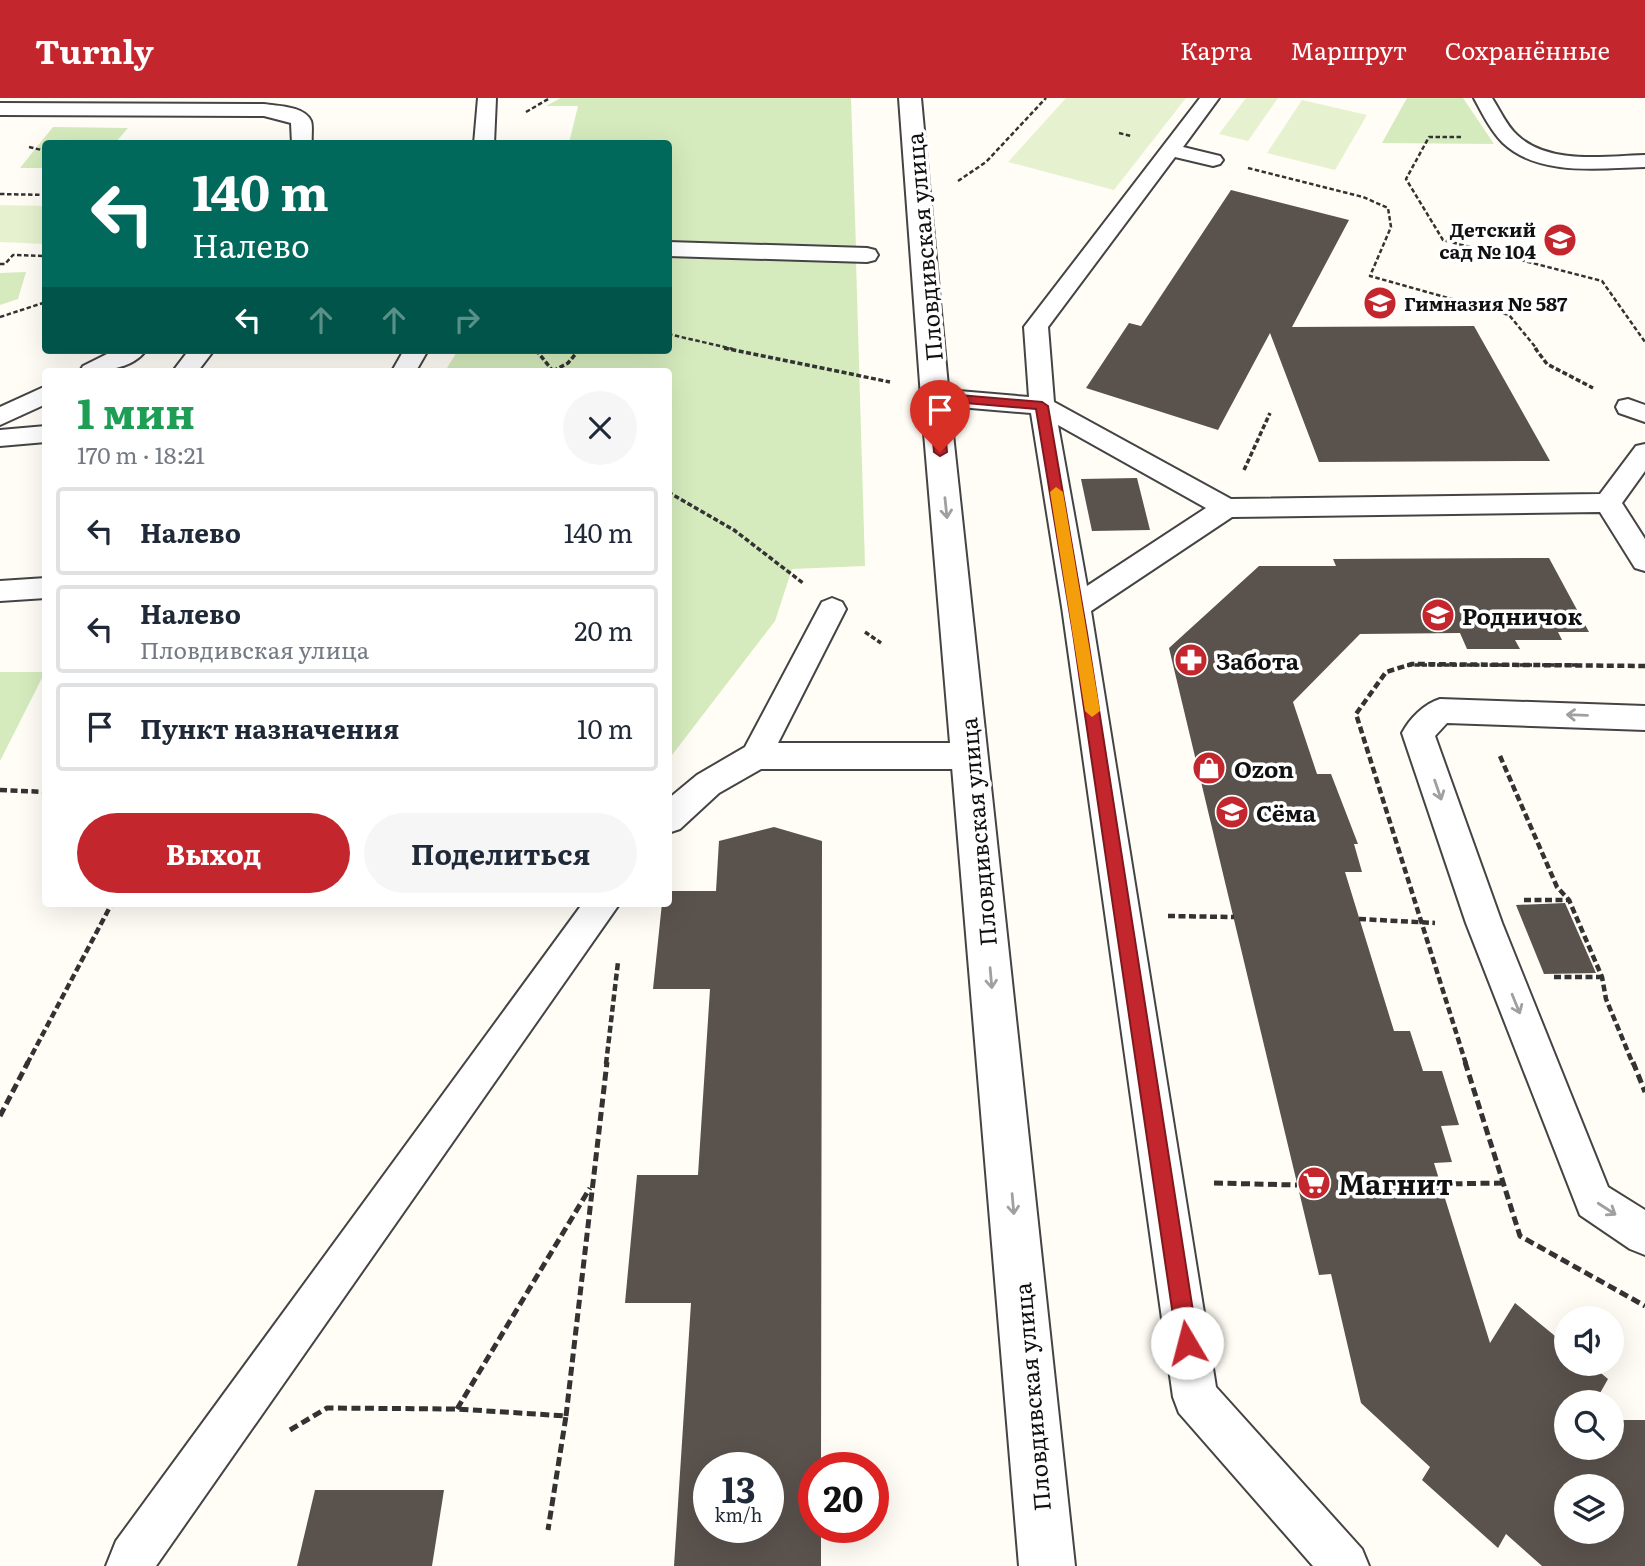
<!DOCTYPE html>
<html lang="ru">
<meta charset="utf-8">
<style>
:root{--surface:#fff;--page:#f6f6f7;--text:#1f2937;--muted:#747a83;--line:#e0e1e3;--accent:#c4262e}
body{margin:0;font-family:Literata,serif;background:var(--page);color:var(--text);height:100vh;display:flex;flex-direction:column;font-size:26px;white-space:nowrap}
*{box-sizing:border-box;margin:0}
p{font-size:23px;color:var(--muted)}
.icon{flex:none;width:38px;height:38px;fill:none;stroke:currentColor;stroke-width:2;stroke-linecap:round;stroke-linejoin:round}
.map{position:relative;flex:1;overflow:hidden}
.sheet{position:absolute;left:42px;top:270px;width:630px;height:539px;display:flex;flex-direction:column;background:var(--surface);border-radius:7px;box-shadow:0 7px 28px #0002}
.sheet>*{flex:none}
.top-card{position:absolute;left:42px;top:42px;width:630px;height:214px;border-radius:7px;box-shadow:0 7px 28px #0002;background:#00695c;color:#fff;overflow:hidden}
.controls{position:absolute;left:1554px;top:1208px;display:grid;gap:14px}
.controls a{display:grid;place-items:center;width:70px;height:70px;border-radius:50%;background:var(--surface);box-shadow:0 7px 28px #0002;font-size:35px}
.speed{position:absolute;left:693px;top:1354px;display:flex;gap:14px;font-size:35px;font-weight:700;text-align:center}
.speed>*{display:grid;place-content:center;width:91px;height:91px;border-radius:50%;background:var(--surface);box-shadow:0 7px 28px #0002;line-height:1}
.speed small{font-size:18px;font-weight:400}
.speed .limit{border:10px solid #d22;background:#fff;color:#111}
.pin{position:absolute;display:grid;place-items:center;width:60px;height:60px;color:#fff;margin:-72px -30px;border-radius:50% 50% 50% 0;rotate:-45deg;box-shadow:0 0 7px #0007}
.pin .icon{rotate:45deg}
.me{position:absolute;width:77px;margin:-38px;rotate:352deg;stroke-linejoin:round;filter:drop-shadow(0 0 5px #0008)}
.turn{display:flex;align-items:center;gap:24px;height:147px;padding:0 35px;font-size:32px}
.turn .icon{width:91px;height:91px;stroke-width:2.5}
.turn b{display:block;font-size:49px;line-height:60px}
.lanes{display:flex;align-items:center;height:66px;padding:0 35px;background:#0003;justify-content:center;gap:35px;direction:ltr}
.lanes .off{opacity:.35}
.round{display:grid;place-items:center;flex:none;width:74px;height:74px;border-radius:37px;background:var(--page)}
.head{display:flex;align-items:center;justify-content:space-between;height:119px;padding:0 35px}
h1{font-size:42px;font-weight:700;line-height:52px;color:#1e9e55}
.action{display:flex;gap:14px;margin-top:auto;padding:14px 35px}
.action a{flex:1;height:80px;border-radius:42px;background:var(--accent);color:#fff;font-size:28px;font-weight:700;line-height:80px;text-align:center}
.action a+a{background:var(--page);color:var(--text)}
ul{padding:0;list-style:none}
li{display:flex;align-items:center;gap:21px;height:88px;margin:0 14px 10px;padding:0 21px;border:4px solid var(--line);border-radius:7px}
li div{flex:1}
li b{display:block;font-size:26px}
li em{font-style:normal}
header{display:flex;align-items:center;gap:42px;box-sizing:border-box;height:98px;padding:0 35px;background:var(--accent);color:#fff}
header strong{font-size:33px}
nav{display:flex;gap:38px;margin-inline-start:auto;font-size:24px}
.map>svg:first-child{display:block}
.green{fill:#d5ebbd}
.pitch{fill:#e6f2cf}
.building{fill:#5a524d;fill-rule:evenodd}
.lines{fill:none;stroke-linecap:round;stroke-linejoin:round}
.service-casing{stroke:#444;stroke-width:4}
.minor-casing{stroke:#444;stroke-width:4}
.path-far3{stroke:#333;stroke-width:2.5;stroke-dasharray:4.5 2.5;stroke-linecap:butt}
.path-far2{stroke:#333;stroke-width:3.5;stroke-dasharray:5 2.5;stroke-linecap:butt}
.path-far1{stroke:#333;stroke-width:4.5;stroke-dasharray:7 3.5;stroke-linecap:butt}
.path{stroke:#333;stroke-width:5;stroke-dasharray:9 4.5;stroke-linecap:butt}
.service{fill:#fff;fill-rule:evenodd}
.minor{fill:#fff;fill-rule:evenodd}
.oneway{stroke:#a0a0a0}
.route{fill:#c4262e;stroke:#7f191e;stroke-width:2}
.slow{fill:#f59e0b}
.labels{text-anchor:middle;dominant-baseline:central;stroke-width:7;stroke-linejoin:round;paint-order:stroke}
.far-poi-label{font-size:19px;font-weight:bold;fill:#111;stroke:#fff;text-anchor:end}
.street-label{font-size:23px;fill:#111;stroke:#fff}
.poi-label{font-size:23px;font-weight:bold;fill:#111;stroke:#fff;text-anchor:start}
.near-poi-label{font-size:28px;font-weight:bold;fill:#111;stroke:#fff;text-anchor:start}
</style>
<header>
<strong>Turnly</strong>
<nav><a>Карта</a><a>Маршрут</a><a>Сохранённые</a></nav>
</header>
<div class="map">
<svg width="1645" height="1468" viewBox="0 0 1645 1468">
<rect width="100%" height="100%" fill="#fffdf5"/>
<g class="green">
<path d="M 561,0 L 851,0 L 856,150 L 669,144 L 668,46 L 569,45 L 578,8 L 546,8 Z"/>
<path d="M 1407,0 L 1463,0 L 1494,46 L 1382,45 Z"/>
<path d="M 53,29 L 128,30 L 115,45 L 46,46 L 45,70 L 20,70 Z"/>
<path d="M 669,159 L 856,163 L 865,468 L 792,471 L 775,523 L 669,661 L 668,273 L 430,273 L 447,270 L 458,252 L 668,252 Z"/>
<path d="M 26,174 L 18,201 L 0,207 L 0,175 Z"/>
<path d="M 0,574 L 45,574 L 0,663 Z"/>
</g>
<g class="pitch">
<path d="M 1066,0 L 1186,0 L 1114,92 L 1008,64 Z"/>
<path d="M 1246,0 L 1278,0 L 1248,43 L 1219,36 Z"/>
<path d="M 1302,2 L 1367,17 L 1335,72 L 1267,55 Z"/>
<path d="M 0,107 L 45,108 L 45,146 L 0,144 Z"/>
</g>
<g class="building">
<path d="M 1231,92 L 1349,122 L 1292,229 L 1474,228 L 1550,363 L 1319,364 L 1270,235 L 1218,332 L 1086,290 L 1129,225 L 1141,228 Z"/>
<path d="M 1137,380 L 1150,432 L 1092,433 L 1081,381 Z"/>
<path d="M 1549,460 L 1589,534 L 1558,534 L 1562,542 L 1515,542 L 1520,551 L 1467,551 L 1460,535 L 1360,536 L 1293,604 L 1317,676 L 1331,676 L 1358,746 L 1354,746 L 1362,774 L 1345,774 L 1394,933 L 1410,933 L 1423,973 L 1442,973 L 1459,1027 L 1441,1028 L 1452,1064 L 1434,1065 L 1490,1245 L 1515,1205 L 1566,1247 L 1566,1265 L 1589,1265 L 1608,1281 L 1595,1304 L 1566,1304 L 1566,1349 L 1612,1349 L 1612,1322 L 1645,1322 L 1645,1468 L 1542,1468 L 1506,1436 L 1498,1450 L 1422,1382 L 1430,1369 L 1361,1305 L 1331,1176 L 1319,1177 L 1169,550 L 1259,468 L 1336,468 L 1333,461 ZM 1566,1388 L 1612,1388 L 1612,1433 L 1566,1433 Z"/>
<path d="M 774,729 L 822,743 L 821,1370 L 814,1370 L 814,1430 L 821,1430 L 821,1468 L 674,1468 L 691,1205 L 625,1205 L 637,1077 L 698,1077 L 710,891 L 653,891 L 662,805 L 668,805 L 668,793 L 716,793 L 719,743 ZM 709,1370 L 768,1370 L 768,1430 L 709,1430 Z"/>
<path d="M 1565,805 L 1596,875 L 1544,876 L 1516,807 Z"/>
<path d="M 315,1392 L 444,1392 L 432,1468 L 297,1468 Z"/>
</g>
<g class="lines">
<defs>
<g id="service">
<path d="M 478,0 L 496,0 L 494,46 L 474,46 Z"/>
<path d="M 1200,0 L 1219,0 L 1183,49 L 1220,58 L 1223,62 L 1220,66 L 1213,68 L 1175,59 L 1048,229 L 1054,304 L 1231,401 L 1600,396 L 1636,348 L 1645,346 L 1645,373 L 1622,405 L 1645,441 L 1645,473 L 1635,470 L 1600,414 L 1232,419 L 1091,513 L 1216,1289 L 1362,1451 L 1369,1468 L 1313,1468 L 1179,1315 L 1173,1299 L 1062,509 L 1031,315 L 935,307 L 926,304 L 923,299 L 926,294 L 935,291 L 1029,299 L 1024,229 ZM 1058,327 L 1206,410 L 1087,488 Z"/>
<path d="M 1474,0 L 1492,0 C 1500,12 1506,27 1517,37 C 1549,67 1605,58 1645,57 L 1645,69 C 1601,70 1539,79 1503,45 C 1491,33 1482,15 1474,0 Z"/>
<path d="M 0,5 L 264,6 C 277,8 305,8 311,23 C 313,29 311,39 312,46 L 292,46 L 291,25 L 264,18 L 0,17 Z"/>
<path d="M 668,144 L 867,150 L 875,152 L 878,157 L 875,162 L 867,164 L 668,158 Z"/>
<path d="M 115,252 L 146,252 C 132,272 102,273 80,273 L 83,268 Z"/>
<path d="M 189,252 L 214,252 L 198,273 L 173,273 Z"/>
<path d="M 404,252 L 428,252 L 416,273 L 392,273 Z"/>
<path d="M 46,288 L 46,306 L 0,327 L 0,309 Z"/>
<path d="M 1628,301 L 1645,307 L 1645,324 L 1619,315 L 1616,309 L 1619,303 Z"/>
<path d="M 46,328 L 46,344 L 0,348 L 0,332 Z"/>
<path d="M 46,480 L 46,500 L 0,503 L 0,483 Z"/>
<path d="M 832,500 L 842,504 L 846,511 L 778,645 L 970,645 L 981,649 L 986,658 L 981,667 L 970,671 L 761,671 L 719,695 L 680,731 L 668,735 L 668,701 L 697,677 L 745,649 L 822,504 Z"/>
<path d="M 1440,601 L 1645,608 L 1645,632 L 1447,625 L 1435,638 L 1502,825 L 1608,1089 L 1645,1112 L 1645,1157 L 1630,1151 L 1580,1117 L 1466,825 L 1402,635 C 1410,620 1424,606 1440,601 Z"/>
<path d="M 583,805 L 620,805 L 156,1468 L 106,1468 L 116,1443 Z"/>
</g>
<path id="minor" d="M 899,0 L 921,0 L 949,299 L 1075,1468 L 1019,1468 L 921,299 Z"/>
</defs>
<use href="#service" class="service-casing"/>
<use href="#minor" class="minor-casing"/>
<g class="path-far3">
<path d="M 526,14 L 550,0"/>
<path d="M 1119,35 L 1131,38"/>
<path d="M 1461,39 L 1429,39 L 1406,81 L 1443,142 L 1602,183 L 1645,244"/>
<path d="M 29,49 L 46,53"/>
<path d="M 1248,70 L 1363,99 L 1388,110 L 1391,129 L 1370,178 L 1509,217 L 1537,251"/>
<path d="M 958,83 L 986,64 L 1046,0"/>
<path d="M 0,96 L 46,97"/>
<path d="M 0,166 L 5,166 L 13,157 L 46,158"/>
<path d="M 0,219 L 46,204"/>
<path d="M 668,236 L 733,251"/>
</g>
<g class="path-far2">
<path d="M 724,250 L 890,284"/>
<path d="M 1535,250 L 1547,266 L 1593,290"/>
<path d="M 536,252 L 553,273"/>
<path d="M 553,273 L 568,265 L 579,252"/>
<path d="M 1244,372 L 1270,315"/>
<path d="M 668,394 L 734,432 L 803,485"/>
<path d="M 865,534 L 881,545"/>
<path d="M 1407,567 L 1580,567"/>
</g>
<g class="path-far1">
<path d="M 1500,658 L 1557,789 L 1569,802 L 1602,879 L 1606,901 L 1633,966"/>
<path d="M 0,692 L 46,694"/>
<path d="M 1524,802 L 1568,802"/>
<path d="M 1168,818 L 1234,819"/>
<path d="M 1359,821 L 1435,825"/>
<path d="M 1554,879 L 1602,879"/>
<path d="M 27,966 L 112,805"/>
<path d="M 606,966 L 618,864"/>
<path d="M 1466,966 L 1356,616 L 1386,574 L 1412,566 L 1645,568"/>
</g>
<g class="path">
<path d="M 1465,964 L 1520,1138 L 1645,1208"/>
<path d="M 1633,964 L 1645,994"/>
<path d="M 0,1018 L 28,964"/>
<path d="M 1214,1085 L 1297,1087"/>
<path d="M 1440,1086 L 1503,1085"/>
<path d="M 457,1311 L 590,1090"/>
<path d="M 566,1318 L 607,964"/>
<path d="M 290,1332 L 327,1310 L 457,1311 L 566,1318 L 548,1432"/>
</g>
<use href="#service" class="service"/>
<use href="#minor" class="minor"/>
</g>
<defs><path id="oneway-shaft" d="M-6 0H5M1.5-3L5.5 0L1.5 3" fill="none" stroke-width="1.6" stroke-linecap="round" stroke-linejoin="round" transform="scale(1.75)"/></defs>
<g class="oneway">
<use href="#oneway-shaft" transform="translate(946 410) rotate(84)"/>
<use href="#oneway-shaft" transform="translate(1577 617) rotate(-178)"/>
<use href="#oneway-shaft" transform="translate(1438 692) rotate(71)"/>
<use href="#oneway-shaft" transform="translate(991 880) rotate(85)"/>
<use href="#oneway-shaft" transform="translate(1516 906) rotate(68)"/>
<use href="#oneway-shaft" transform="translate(1013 1106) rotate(85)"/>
<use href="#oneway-shaft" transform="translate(1607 1111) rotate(33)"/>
</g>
<path class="route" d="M 935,295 L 1042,304 L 1048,308 L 1087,535 L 1198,1245 L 1195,1252 L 1187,1255 L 1180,1252 L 1177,1245 L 1073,535 L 1036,311 L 942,303 L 947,354 L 940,358 L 934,354 L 929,299 Z"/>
<path class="slow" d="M 1056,389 L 1063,394 L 1100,613 L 1092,619 L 1085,613 L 1050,394 Z"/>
<defs>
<symbol id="school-disc" viewBox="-11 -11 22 22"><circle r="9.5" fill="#c4262e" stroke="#fff"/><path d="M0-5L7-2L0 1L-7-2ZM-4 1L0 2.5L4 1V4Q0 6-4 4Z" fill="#fff"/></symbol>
<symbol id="pharmacy-disc" viewBox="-11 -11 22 22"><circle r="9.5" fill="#c4262e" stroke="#fff"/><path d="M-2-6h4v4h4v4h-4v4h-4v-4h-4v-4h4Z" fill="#fff"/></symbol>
<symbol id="shop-disc" viewBox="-11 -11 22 22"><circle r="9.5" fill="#c4262e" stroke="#fff"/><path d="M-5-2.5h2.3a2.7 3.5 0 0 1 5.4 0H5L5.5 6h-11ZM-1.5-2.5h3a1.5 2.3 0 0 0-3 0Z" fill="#fff"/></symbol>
<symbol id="supermarket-disc" viewBox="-11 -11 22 22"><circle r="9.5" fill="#c4262e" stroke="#fff"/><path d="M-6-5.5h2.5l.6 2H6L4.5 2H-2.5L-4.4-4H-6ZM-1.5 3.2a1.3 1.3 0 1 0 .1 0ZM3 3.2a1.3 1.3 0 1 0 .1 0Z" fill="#fff"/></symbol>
</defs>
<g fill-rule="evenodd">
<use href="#school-disc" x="1541" y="123" width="38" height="38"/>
<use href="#school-disc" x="1361" y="186" width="38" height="38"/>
<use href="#school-disc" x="1419" y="498" width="38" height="38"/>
<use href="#pharmacy-disc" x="1172" y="543" width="38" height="38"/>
<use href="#shop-disc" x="1190" y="651" width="38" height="38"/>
<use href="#school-disc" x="1213" y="695" width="38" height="38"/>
<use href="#supermarket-disc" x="1295" y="1066" width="38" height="38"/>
</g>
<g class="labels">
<g class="far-poi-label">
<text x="1536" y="131">Детский<tspan x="1536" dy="22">сад № 104</tspan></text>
<text x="1404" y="205" text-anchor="start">Гимназия № 587</text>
</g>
<g class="street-label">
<text transform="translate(923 149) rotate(-95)">Пловдивская улица</text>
<text transform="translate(977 734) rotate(-95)">Пловдивская улица</text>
<text transform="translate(1031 1299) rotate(-95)">Пловдивская улица</text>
</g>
<g class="poi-label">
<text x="1462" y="517">Родничок</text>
<text x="1216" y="562">Забота</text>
<text x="1234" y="670">Ozon</text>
<text x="1256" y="714">Сёма</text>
</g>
<g class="near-poi-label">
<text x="1338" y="1085">Магнит</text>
</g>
</g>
</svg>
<div class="controls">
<a><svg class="icon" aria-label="sound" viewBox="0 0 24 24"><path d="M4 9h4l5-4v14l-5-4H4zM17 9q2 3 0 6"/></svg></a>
<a><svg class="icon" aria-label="search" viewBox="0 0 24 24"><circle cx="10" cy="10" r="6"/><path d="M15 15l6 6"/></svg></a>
<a><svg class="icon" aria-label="layers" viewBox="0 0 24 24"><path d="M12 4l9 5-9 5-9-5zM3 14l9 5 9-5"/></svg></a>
</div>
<div class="speed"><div>13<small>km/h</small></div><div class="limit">20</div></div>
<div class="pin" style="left:940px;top:354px;background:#d93025"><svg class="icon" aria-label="arrive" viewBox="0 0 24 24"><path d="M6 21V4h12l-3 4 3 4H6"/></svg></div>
<svg class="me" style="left:1187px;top:1245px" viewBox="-20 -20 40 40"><circle r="19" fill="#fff"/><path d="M0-13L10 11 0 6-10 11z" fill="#c4262e"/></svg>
<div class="top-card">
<div class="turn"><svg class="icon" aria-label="left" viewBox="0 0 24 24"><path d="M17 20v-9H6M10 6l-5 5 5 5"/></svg><div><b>140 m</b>Налево</div></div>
<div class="lanes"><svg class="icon" aria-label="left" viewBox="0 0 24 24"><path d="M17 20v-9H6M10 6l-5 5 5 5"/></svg><svg class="icon off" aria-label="ahead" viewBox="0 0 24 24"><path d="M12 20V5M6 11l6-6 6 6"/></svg><svg class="icon off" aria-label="ahead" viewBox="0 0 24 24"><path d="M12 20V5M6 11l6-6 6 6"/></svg><svg class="icon off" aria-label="right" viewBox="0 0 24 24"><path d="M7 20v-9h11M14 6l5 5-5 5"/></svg></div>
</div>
<section class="sheet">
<div class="head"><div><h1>1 мин</h1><p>170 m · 18:21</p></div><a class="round"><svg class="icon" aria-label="close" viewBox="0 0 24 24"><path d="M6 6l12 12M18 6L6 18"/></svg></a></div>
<ul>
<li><svg class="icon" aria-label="left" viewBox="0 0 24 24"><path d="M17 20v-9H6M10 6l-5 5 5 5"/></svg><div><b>Налево</b></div><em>140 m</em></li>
<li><svg class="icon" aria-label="left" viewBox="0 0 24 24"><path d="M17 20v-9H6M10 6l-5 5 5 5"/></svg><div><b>Налево</b><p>Пловдивская улица</p></div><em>20 m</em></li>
<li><svg class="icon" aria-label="arrive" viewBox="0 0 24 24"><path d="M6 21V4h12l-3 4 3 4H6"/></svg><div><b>Пункт назначения</b></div><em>10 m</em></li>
</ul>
<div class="action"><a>Выход</a><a>Поделиться</a></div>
</section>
</div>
